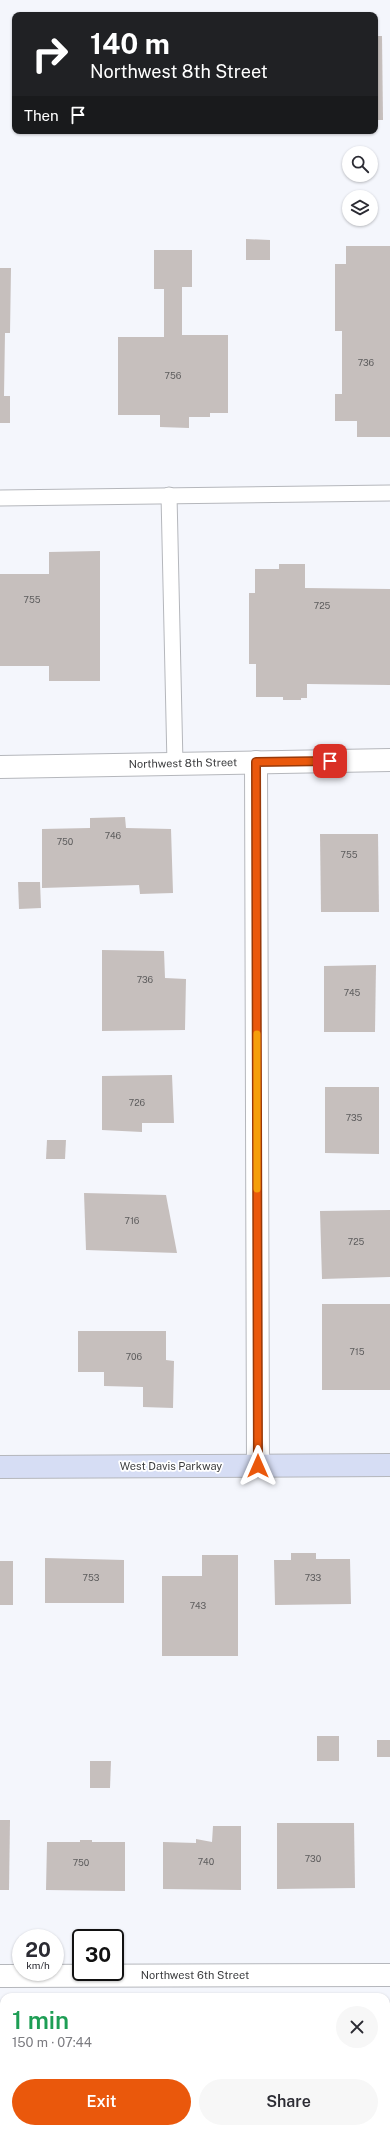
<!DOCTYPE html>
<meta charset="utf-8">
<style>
:root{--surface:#fff;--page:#f7f7f7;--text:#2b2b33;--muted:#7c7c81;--accent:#ea580c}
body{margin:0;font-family:"Public Sans",sans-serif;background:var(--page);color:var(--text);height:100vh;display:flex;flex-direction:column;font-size:15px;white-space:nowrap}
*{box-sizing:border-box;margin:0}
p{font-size:13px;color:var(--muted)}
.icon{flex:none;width:22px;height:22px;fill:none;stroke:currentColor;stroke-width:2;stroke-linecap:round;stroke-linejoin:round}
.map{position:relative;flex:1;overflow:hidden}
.details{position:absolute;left:0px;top:1993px;width:390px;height:140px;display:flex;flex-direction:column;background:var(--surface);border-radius:12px 12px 0 0;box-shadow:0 1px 3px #0004}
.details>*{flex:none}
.guide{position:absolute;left:12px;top:12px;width:366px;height:122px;border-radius:8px;box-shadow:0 1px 3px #0004;background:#202124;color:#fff;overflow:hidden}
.tools{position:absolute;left:342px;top:146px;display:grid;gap:8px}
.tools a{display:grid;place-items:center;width:36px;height:36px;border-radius:50%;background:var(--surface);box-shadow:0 1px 3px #0004;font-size:20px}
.speed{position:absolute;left:12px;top:1929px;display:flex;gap:8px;font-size:20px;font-weight:700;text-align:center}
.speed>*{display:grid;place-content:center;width:52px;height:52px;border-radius:50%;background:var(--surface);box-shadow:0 1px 3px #0004;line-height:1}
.speed small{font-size:10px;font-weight:400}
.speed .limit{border:2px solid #111;border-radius:6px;background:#fff;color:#111}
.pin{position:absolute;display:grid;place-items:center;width:34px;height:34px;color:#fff;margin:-17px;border-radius:8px;box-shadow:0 2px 6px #0006}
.me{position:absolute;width:44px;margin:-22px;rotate:0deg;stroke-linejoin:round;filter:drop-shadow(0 0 3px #0008)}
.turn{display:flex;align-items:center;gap:14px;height:84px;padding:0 12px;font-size:18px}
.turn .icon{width:52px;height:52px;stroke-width:2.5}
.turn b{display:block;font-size:28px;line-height:34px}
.then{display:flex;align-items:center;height:38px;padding:0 12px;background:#0003;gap:8px;font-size:15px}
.round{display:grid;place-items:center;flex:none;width:42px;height:42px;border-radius:21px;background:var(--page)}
.overview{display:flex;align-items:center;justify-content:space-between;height:68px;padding:0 12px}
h1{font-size:24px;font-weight:600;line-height:30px;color:#1e9e55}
.cta{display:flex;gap:8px;margin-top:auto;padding:8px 12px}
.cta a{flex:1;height:46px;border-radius:24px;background:var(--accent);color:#fff;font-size:16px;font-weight:600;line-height:46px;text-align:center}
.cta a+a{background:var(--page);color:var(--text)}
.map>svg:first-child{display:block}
.building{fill:#c6bfbd}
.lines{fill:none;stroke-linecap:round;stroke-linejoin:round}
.lane-casing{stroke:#b5b7bc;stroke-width:17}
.street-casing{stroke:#b5b7bc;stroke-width:24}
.secondary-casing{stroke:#b5b7bc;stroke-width:24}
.lane{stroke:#fff;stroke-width:15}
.street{stroke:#fff;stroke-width:22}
.secondary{stroke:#d6ddf4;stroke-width:22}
.route-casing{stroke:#983908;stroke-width:10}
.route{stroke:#ea580c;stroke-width:7}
.slow{stroke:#f59e0b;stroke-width:7}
.labels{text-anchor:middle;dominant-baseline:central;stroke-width:3.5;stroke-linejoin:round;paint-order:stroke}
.number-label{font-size:9px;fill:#5e5d5e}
.street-label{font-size:11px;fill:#3b3c3e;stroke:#fff}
</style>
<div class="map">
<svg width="390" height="2133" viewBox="0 0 390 2133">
<rect width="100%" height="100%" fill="#f4f6fc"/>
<g class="building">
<path d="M 375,36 L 382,36 L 383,120 L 375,120 Z"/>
<path d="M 246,239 L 270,240 L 270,260 L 246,260 Z"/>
<path d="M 346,246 L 390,246 L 390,437 L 357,437 L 357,421 L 335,421 L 335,394 L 342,394 L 342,331 L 335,331 L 335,264 L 346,264 Z"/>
<path d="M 154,250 L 192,250 L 192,287 L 182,287 L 182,335 L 228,335 L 228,413 L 210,413 L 210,417 L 189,417 L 189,428 L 160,427 L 160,415 L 118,415 L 118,337 L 164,337 L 164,289 L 154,289 Z"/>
<path d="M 0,268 L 11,268 L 10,333 L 5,333 L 4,396 L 10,396 L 10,423 L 0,423 Z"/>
<path d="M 100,551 L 100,681 L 49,681 L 49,666 L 0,666 L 0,574 L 49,574 L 49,552 Z"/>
<path d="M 279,564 L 305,564 L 305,588 L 390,589 L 390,685 L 307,684 L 307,698 L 301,698 L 301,700 L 283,700 L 283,697 L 256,697 L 256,664 L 249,664 L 249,593 L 255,593 L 255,569 L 279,569 Z"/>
<path d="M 125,817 L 126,828 L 171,829 L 173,893 L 140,894 L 139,885 L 42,888 L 42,829 L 90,828 L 90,818 Z"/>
<path d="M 320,834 L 378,834 L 379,912 L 321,912 Z"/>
<path d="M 18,882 L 40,882 L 41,908 L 19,909 Z"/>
<path d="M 102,950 L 164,951 L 165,978 L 186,979 L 185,1030 L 102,1031 Z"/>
<path d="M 376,965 L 375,1032 L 324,1032 L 324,966 Z"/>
<path d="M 172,1075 L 174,1123 L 142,1123 L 142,1132 L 102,1130 L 102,1076 Z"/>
<path d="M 325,1087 L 379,1087 L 379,1154 L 325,1153 Z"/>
<path d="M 47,1140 L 66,1140 L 65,1159 L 46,1159 Z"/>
<path d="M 84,1193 L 166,1195 L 177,1253 L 86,1250 Z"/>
<path d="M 390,1210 L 390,1277 L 322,1279 L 320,1211 Z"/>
<rect x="322" y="1304" width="68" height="86"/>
<path d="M 78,1331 L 166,1331 L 166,1360 L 174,1361 L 173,1408 L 143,1407 L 143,1387 L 104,1386 L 104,1372 L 78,1372 Z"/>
<path d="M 291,1553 L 316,1553 L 316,1559 L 350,1559 L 351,1604 L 275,1605 L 274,1560 L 291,1560 Z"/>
<path d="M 202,1555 L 238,1555 L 238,1656 L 162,1656 L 162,1576 L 202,1576 Z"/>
<path d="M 45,1558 L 124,1560 L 124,1603 L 45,1603 Z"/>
<rect x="0" y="1561" width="13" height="44"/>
<rect x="317" y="1736" width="22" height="25"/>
<rect x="377" y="1740" width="13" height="17"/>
<path d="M 90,1761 L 111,1761 L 110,1788 L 90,1788 Z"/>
<path d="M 0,1820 L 10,1820 L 9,1890 L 0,1890 Z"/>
<path d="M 277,1823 L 354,1823 L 355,1888 L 277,1889 Z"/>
<path d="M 213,1826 L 241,1826 L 241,1890 L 163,1889 L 163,1842 L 196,1843 L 196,1839 L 212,1842 Z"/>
<path d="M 80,1840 L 92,1840 L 92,1842 L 125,1842 L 125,1891 L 46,1890 L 47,1842 L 80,1842 Z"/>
<rect x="386" y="2069" width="4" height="47"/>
<rect x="31" y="2129" width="47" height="4"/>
<rect x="105" y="2129" width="47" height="4"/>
<rect x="185" y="2129" width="47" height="4"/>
<rect x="259" y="2129" width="47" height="4"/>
<rect x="336" y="2129" width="45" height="4"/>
</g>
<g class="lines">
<defs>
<g id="lane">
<path d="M 169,495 L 175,764"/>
<path d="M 0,498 L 390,493"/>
</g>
<g id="street">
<path d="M 256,762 L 258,1466"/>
<path d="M 0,767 L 390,760"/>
<path d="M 0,1976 L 390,1975"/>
</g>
<path id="secondary" d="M 0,1467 L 390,1465"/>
</defs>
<use href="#lane" class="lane-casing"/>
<use href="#street" class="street-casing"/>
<use href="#secondary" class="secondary-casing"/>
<use href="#lane" class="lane"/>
<use href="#street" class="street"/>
<use href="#secondary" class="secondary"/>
</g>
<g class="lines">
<defs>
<path id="route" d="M 258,1466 L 256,762 L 330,761"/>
</defs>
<use href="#route" class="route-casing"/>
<use href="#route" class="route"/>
<path class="slow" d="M 257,1034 L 257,1189"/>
</g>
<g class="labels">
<g class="number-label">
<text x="366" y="362">736</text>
<text x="173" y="375">756</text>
<text x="32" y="599">755</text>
<text x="322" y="605">725</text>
<text x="113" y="835">746</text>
<text x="65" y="841">750</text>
<text x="349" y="854">755</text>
<text x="145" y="979">736</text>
<text x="352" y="992">745</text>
<text x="137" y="1102">726</text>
<text x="354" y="1117">735</text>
<text x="132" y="1220">716</text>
<text x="356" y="1241">725</text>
<text x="357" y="1351">715</text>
<text x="134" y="1356">706</text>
<text x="91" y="1577">753</text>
<text x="313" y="1577">733</text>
<text x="198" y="1605">743</text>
<text x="313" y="1858">730</text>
<text x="206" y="1861">740</text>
<text x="81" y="1862">750</text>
</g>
<g class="street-label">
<text transform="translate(183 763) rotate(-1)">Northwest 8th Street</text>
<text x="171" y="1466">West Davis Parkway</text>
<text x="195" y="1975">Northwest 6th Street</text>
</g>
</g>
</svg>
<div class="tools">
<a><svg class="icon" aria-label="search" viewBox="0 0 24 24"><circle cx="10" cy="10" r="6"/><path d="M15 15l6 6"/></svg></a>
<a><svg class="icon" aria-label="layers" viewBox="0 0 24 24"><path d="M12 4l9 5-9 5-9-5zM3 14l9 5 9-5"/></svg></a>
</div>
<div class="speed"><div>20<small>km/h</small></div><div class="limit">30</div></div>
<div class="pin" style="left:330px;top:761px;background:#d93025"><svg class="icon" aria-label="arrive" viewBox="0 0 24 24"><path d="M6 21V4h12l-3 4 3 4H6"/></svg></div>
<svg class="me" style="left:258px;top:1466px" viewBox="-20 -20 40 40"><path d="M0-17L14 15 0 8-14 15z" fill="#ea580c" stroke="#fff" stroke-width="4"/></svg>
<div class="guide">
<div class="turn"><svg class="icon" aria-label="right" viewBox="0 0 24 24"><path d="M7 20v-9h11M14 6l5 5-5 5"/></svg><div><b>140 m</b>Northwest 8th Street</div></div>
<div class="then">Then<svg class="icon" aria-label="arrive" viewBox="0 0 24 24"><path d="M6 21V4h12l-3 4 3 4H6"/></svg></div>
</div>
<section class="details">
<div class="overview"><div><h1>1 min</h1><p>150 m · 07:44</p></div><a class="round"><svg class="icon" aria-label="close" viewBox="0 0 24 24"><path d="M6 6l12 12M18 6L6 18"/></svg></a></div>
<div class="cta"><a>Exit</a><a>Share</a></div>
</section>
</div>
